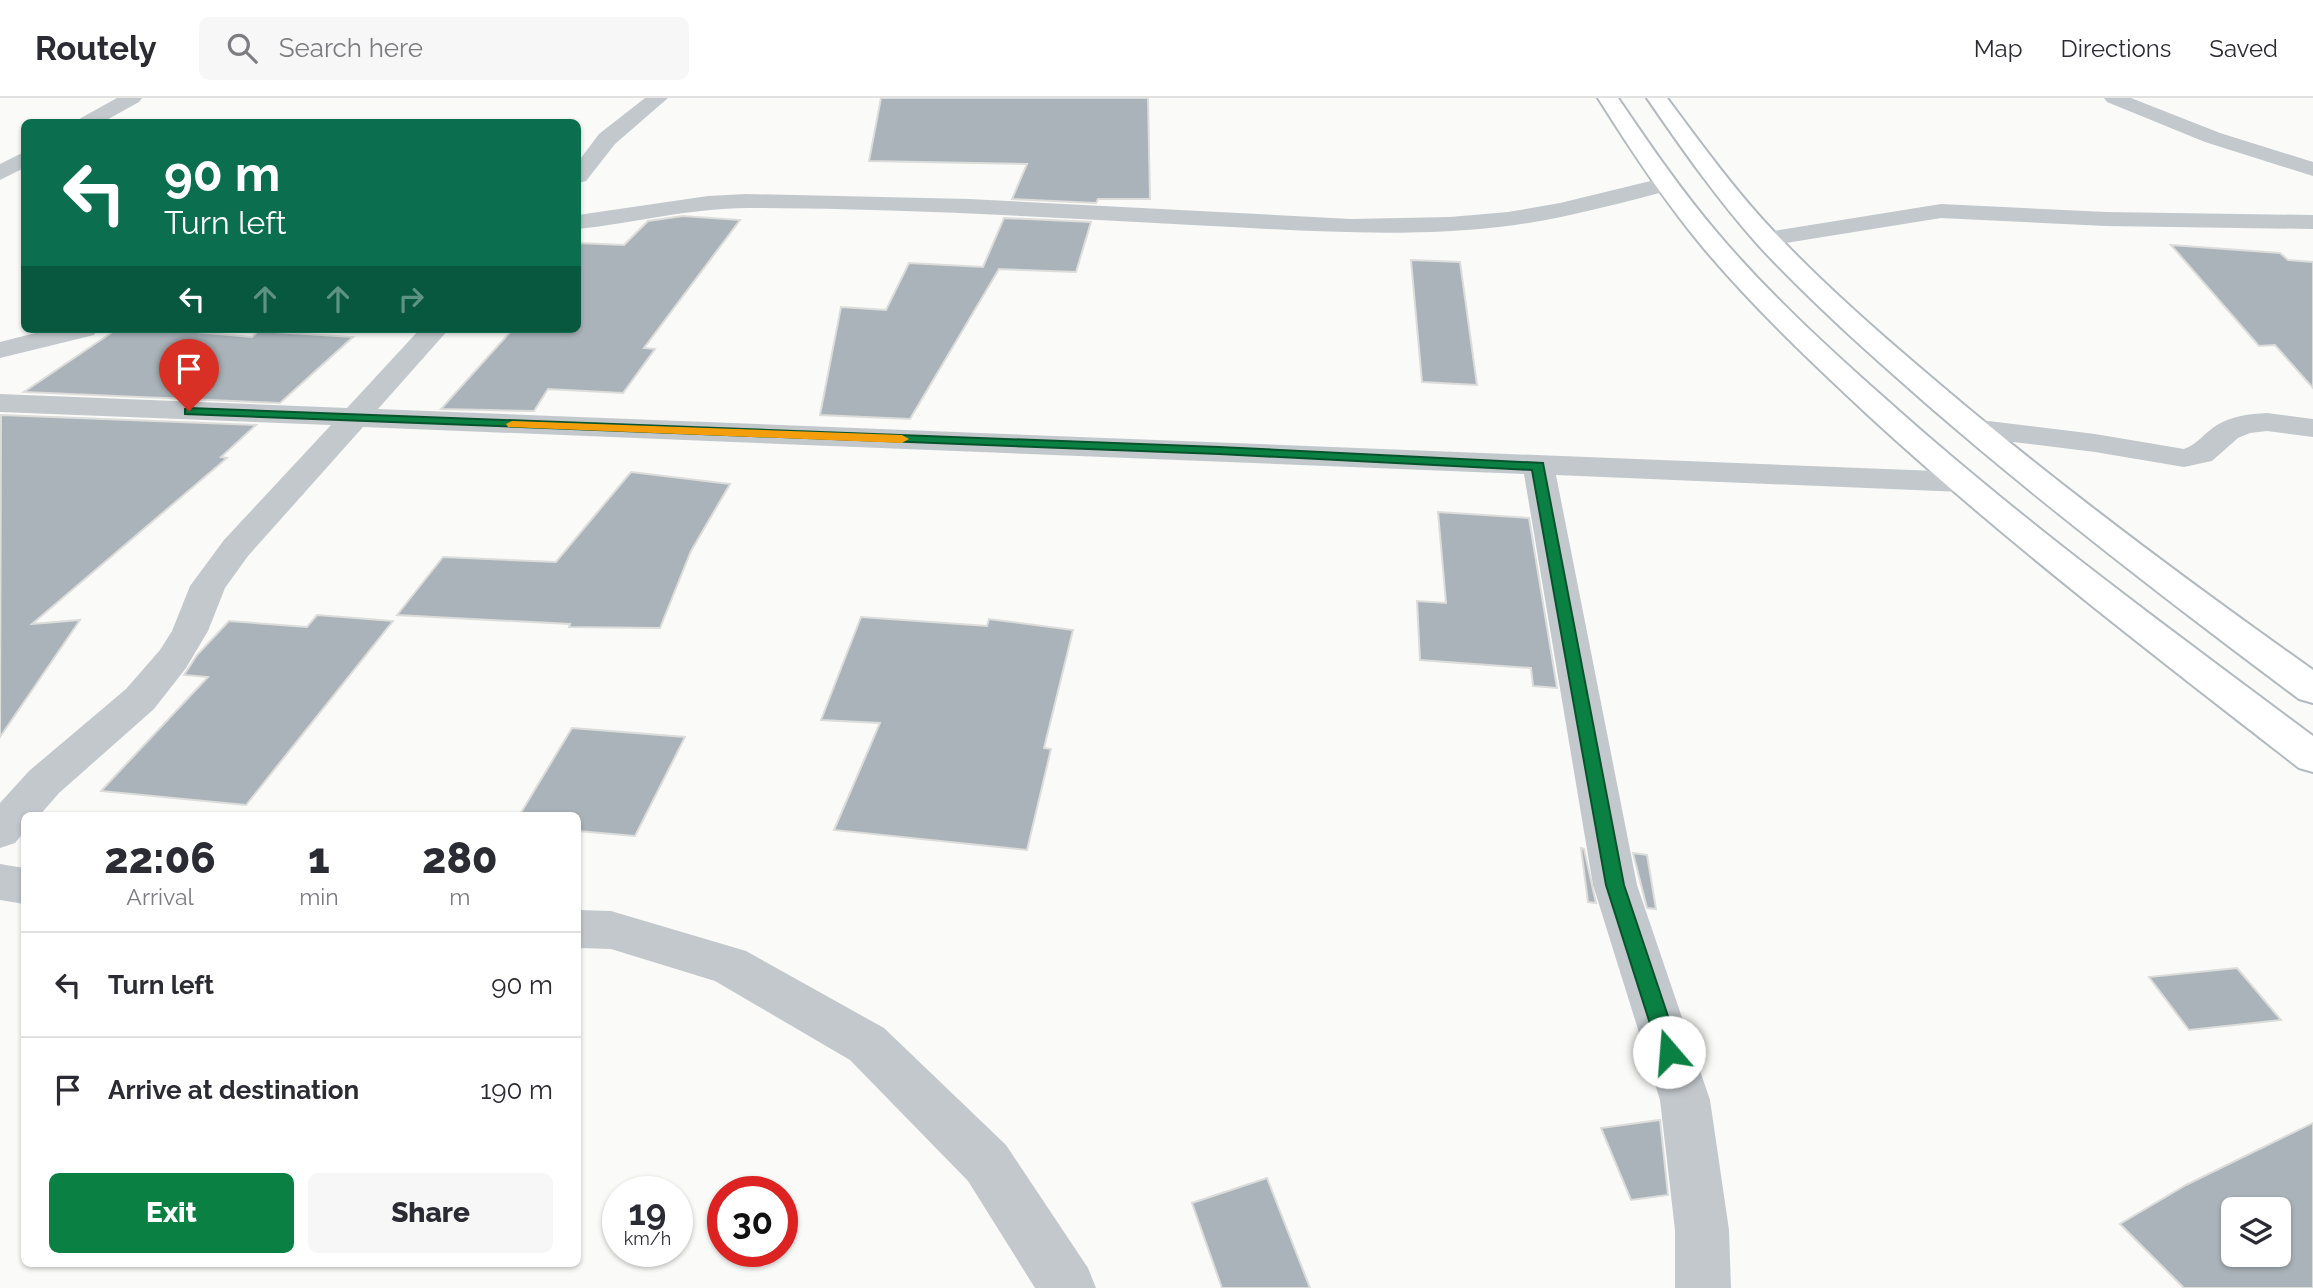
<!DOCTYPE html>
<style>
:root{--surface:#fff;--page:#f7f7f7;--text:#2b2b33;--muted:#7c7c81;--line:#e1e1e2;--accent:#0b8043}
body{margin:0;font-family:Raleway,sans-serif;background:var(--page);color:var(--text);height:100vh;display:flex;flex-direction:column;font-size:26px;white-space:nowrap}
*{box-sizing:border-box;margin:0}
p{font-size:23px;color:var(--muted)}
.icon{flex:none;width:38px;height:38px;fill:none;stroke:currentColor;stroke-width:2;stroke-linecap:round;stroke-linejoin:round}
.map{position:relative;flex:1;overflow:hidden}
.side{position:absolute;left:21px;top:714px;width:560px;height:455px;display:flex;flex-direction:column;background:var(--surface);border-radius:10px;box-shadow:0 2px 5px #0004}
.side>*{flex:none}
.guide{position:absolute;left:21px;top:21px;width:560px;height:214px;border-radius:10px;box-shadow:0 2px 5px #0004;background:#0b6e4f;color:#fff;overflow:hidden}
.controls{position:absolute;left:2221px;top:1099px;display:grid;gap:14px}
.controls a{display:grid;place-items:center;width:70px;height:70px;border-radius:10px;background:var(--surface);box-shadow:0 2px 5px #0004;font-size:35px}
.speed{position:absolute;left:602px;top:1078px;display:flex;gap:14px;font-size:35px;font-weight:700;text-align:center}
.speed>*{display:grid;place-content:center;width:91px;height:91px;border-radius:50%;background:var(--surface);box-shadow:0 2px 5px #0004;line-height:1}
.speed small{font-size:18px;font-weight:400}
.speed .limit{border:10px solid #d22;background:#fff;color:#111}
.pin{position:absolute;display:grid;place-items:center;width:60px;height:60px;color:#fff;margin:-72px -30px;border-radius:50% 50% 50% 0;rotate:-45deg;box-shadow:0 0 7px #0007}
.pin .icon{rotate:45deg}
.me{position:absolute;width:77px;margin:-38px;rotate:342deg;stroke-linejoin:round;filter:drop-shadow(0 0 5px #0008)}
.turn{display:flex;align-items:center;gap:24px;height:147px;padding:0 28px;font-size:32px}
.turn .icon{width:91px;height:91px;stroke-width:2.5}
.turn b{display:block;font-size:49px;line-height:60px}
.lanes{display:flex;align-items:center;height:66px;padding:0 28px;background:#0003;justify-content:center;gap:35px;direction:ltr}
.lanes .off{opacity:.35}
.eta{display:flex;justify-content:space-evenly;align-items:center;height:119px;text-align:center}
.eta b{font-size:42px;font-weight:800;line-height:49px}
.cta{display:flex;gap:14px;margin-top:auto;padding:14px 28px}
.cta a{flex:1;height:80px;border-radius:10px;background:var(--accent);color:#fff;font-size:28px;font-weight:800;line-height:80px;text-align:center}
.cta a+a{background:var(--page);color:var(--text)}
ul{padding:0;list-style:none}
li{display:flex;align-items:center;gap:21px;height:105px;padding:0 28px;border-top:2px solid var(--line)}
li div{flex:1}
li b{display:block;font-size:26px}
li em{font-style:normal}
header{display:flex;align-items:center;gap:42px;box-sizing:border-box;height:98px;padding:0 35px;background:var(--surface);border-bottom:2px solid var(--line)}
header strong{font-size:33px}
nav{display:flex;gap:38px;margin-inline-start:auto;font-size:24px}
.search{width:490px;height:63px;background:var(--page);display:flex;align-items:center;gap:18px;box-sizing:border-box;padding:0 24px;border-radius:10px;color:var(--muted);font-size:26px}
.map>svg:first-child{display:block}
.building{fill:#aab3b9;stroke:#dcdcda;stroke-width:2;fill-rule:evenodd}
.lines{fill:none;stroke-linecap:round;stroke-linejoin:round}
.secondary-casing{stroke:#b3babf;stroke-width:4}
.street{fill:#c3c8cc;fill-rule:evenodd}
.secondary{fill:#fff;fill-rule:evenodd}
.route{fill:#0b8043;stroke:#07532c;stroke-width:2}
.slow{fill:#f59e0b}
</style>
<header>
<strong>Routely</strong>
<div class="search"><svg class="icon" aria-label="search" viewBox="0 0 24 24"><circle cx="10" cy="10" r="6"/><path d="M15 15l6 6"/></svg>Search here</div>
<nav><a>Map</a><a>Directions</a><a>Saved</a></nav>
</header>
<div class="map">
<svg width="2313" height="1190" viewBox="0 0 2313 1190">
<rect width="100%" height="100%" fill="#fafaf8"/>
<g class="building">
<path d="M 881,0 L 1148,0 L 1150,101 L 1098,101 L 1096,105 L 1012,101 L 1027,66 L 869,63 Z"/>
<path d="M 683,118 L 740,122 L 644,250 L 655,251 L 623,295 L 548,291 L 534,313 L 441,311 L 513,231 L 578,231 L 578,145 L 624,147 L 648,123 Z"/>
<path d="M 1004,120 L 1091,124 L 1076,174 L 999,171 L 910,321 L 820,317 L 841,209 L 886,212 L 909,165 L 983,169 Z"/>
<path d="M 2171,147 L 2280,155 L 2288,162 L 2313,164 L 2313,290 L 2275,247 L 2259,248 Z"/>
<path d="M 1411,162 L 1460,164 L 1477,287 L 1422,284 Z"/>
<path d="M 117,231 L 162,231 L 252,239 L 258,233 L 353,239 L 280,305 L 24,294 Z"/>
<path d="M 1,317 L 256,327 L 221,359 L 227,360 L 32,526 L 80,522 L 0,639 Z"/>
<path d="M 631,374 L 730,386 L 691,453 L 660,530 L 569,529 L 570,526 L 397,517 L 443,459 L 556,464 Z"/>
<path d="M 1438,414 L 1529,420 L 1557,590 L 1533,588 L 1531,570 L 1420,562 L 1417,503 L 1446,505 Z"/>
<path d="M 317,517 L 393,523 L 246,707 L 101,693 L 208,579 L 184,577 L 197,557 L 229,523 L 307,529 Z"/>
<path d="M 861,519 L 987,528 L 989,521 L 1073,532 L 1044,650 L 1051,651 L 1027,752 L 834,732 L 880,625 L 821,622 Z"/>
<path d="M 572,630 L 685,639 L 635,738 L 578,733 L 578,718 L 519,718 Z"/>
<path d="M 1581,750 L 1584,751 L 1596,805 L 1588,804 Z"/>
<path d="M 1633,755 L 1647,757 L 1656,811 L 1647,810 Z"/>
<path d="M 2237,870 L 2281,922 L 2189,932 L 2149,879 Z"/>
<path d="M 1660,1022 L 1668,1097 L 1631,1102 L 1601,1030 Z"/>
<path d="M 2313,1025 L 2313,1190 L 2184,1190 L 2120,1126 L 2186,1087 ZM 2233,1111 L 2278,1111 L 2278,1157 L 2233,1157 Z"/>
<path d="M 1267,1080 L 1310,1190 L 1222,1190 L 1192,1105 Z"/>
</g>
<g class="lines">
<defs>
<g id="secondary">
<path d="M 1598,0 L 1618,0 C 1650,47 1682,94 1719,137 C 1770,197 1829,251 1889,304 C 2023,424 2168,530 2313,638 L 2313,674 L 2299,670 C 2152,556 2005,443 1868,317 C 1810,263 1752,208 1701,147 C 1663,101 1630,51 1598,0 Z"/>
<path d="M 1647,0 L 1667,0 C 1702,47 1736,94 1776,136 C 1828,191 1886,241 1944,290 C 2062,390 2186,482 2313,572 L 2313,605 L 2299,601 C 2173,507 2048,411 1929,308 C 1871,257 1812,205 1759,148 C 1718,102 1682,51 1647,0 Z"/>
</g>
</defs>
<use href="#secondary" class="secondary-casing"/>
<g class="street">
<path d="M 117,0 L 142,0 L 139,4 L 103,24 L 77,24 L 81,20 Z"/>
<path d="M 645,0 L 668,0 L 615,46 L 586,83 L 578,85 L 578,64 L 599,36 Z"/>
<path d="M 2104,0 L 2131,0 L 2220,35 L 2313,64 L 2313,78 L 2205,44 L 2107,4 Z"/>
<path d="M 24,54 L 24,70 L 0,82 L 0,66 Z"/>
<path d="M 1667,79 L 1675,81 L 1679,86 L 1675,91 C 1620,105 1564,121 1507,128 C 1403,141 1296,132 1192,127 C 1044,119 896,110 748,110 C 691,110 634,125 578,131 L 578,117 L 708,98 L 746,96 L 969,101 L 1351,121 L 1450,119 L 1508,114 L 1560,105 Z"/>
<path d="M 1941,106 L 2106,114 L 2313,117 L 2313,131 L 2106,128 L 1941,120 L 1767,148 L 1758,146 L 1755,141 L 1758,136 L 1767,134 Z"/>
<path d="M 51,231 L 98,231 L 94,237 L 0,260 L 0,244 Z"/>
<path d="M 420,231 L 449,231 L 378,311 L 1962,374 L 1973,377 L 1978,384 L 1973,391 L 1962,394 L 1556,377 L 1637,787 L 1710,1002 L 1729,1132 L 1731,1190 L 1675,1190 L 1675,1132 L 1660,1002 L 1593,787 L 1524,376 L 363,329 L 248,458 L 225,490 L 208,533 L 186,570 L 154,611 L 59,695 L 39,718 L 24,718 L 24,734 L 15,745 L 0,750 L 0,705 L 29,673 L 126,591 L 160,552 L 172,533 L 190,488 L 224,442 L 331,327 L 0,314 L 0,296 L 347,310 Z"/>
<path d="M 2267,315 L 2313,321 L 2313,339 L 2267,333 L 2250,335 L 2238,340 L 2212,363 L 2184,369 L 2095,354 L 1972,339 L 1961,336 L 1957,330 L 1961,324 L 1972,321 L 2095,336 L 2184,351 C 2197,347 2205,334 2217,327 C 2232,318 2249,316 2267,315 Z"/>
<path d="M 0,766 L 24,770 L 24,806 L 0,802 Z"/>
<path d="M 578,812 L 611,813 L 746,853 L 884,930 L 1006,1047 L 1088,1170 L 1096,1190 L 1035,1190 L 968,1083 L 850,962 L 715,883 L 611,851 L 578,850 Z"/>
</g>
<use href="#secondary" class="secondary"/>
</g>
<path class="route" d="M 189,310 L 1219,349 L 1543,365 L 1624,787 L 1680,954 L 1677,961 L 1669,964 L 1662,961 L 1659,954 L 1606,787 L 1532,372 L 1219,356 L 185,316 L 185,311 Z"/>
<path class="slow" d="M 512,323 L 902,337 L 909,341 L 902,345 L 508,329 L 506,326 Z"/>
</svg>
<div class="controls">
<a><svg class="icon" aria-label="layers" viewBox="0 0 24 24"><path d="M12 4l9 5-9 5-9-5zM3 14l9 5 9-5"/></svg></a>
</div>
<div class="speed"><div>19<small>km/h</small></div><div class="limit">30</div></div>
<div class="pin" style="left:189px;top:313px;background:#d93025"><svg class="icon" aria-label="arrive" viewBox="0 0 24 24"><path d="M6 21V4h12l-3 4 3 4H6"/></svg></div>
<svg class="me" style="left:1669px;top:954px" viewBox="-20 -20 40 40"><circle r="19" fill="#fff"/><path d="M0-13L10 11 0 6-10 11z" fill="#0b8043"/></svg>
<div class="guide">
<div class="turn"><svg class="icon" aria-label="left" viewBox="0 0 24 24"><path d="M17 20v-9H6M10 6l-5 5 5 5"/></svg><div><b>90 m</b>Turn left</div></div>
<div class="lanes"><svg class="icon" aria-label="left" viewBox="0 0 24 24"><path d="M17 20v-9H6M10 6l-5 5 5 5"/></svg><svg class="icon off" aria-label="ahead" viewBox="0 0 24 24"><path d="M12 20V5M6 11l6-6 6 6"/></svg><svg class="icon off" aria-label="ahead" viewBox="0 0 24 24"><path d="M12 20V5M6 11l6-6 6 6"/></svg><svg class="icon off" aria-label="right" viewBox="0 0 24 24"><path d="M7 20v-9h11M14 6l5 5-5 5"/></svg></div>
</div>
<section class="side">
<div class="eta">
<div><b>22:06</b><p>Arrival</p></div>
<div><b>1</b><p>min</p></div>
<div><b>280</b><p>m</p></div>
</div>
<ul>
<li><svg class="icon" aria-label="left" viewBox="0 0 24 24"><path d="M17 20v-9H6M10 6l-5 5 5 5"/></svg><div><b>Turn left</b></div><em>90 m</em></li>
<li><svg class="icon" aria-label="arrive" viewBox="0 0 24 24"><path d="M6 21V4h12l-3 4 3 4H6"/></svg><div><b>Arrive at destination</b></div><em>190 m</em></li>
</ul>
<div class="cta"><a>Exit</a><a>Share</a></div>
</section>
</div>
